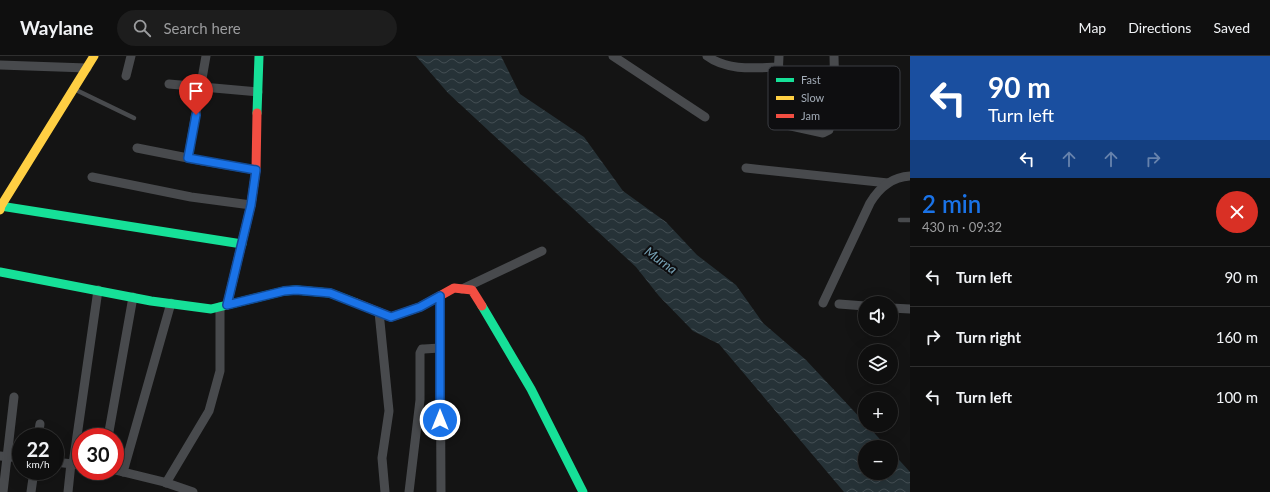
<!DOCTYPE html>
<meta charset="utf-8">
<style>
:root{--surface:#0f0f0f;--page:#1d1d1d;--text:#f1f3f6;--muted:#9b9c9e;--line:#2f2f2f;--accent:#1a73e8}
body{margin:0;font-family:Lato,sans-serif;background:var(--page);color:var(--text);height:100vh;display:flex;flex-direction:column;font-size:15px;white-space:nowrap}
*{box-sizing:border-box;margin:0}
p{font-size:13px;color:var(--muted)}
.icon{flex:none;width:22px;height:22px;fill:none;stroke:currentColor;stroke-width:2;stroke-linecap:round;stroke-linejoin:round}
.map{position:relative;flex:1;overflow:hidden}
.sheet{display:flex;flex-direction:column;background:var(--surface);width:360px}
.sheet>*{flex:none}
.hud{background:#1a4fa0;color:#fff;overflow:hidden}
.controls{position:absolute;left:858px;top:240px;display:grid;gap:8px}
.controls a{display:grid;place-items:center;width:40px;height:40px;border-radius:50%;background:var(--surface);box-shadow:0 4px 16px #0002,0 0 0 1px var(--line);font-size:20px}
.speed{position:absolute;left:12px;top:372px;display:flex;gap:8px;font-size:20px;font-weight:700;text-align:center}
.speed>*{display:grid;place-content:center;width:52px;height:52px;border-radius:50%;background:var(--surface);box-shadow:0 4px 16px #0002,0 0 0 1px var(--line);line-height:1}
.speed small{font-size:10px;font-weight:400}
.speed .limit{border:6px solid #d22;background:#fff;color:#111}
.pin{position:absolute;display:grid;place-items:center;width:34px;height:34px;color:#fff;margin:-41px -17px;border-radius:50% 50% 50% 0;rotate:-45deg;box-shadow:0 0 4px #0007}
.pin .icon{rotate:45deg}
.me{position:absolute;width:44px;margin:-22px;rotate:0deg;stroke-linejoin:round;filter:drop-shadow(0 0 3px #0008)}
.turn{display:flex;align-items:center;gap:14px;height:84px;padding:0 12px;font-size:18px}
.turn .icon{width:52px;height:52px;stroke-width:2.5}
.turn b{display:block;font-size:28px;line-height:34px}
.lanes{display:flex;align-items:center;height:38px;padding:0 12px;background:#0003;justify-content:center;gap:20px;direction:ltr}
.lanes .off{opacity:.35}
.round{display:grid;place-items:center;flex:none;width:42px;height:42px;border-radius:21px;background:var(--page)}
.headline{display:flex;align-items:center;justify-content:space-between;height:68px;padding:0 12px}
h1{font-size:24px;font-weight:600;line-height:30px;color:var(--accent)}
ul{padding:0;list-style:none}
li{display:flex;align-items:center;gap:12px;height:60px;padding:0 12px;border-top:1px solid var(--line)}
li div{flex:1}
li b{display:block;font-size:15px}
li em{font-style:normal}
header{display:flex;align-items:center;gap:24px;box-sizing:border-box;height:56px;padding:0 20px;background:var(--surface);border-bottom:1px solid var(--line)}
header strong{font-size:19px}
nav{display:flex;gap:22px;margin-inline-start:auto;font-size:14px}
.search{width:280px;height:36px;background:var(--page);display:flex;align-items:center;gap:10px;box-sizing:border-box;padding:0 14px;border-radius:22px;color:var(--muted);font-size:15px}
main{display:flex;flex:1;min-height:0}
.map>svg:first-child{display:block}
.water{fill:url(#water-waves)}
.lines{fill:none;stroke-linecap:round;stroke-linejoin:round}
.lane{stroke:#484a4d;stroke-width:4.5}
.street{stroke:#484a4d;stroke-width:9}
.fast{stroke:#16e098;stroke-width:9}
.slow{stroke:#ffcf43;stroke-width:9}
.jam{stroke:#f24e42;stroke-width:9}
.route-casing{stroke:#114b97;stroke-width:10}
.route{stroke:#1a73e8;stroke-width:7}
.labels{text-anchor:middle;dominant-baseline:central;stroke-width:4;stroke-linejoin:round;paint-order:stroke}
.water-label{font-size:13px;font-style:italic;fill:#77a2b5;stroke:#0e0e10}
.key{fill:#0e0e10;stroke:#3b3d42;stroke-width:1}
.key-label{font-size:11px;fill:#a3acb7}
</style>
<header>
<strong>Waylane</strong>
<div class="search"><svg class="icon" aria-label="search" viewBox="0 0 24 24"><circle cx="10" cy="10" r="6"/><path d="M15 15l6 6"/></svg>Search here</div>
<nav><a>Map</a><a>Directions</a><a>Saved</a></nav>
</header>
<main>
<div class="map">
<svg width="910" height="436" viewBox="0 0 910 436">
<defs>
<pattern id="water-waves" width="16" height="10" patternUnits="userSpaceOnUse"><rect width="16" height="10" fill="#263237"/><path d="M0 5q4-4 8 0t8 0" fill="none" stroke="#424d52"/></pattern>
</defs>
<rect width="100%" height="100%" fill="#141414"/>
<path class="water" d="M 416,0 L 501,0 L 520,38 L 584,81 L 623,135 L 666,166 L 697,199 L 736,229 L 763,267 L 806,304 L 865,367 L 865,369 L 867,369 L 887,391 L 865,391 L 865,417 L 891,417 L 891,395 L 910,416 L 910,436 L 844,436 L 719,288 L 693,275 L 659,240 L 636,211 L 448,37 Z"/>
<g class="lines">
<g class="lane">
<path d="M 74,33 L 134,62"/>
<path d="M 900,164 L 910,164"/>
</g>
<g class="street">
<path d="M 613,0 L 705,61"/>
<path d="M 707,0 C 727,15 755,12 779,11"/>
<path d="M 779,0 L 776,63 L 782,68 L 823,77 L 829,74 L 835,42 L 834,0"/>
<path d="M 0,9 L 87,12"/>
<path d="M 126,20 L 131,0"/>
<path d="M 169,28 L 258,36"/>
<path d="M 137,92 L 203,105 L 256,114"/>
<path d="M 188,102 L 206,0"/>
<path d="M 746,112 L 888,127"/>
<path d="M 92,121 L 191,141 L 251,149"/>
<path d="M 462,233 L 542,195"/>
<path d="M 440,240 L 441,436"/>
<path d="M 823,247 L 870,147 C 879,132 892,121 910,120"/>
<path d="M 839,248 L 865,250"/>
<path d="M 891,252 L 910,253"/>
<path d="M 379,256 L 389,355 L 382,402 L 385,436"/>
<path d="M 38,381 L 40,368"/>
<path d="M 108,381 L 133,241"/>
<path d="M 0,400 L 21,402"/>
<path d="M 55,406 L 81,409"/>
<path d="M 73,408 L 98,234"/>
<path d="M 115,414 L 164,426 L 193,436"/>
<path d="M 123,416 L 171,247"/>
<path d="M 166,427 L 209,355 L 220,315 L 220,251"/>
<path d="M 3,436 L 14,341"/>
<path d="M 31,436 L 34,415"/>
<path d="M 68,436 L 71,407"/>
<path d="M 409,436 L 420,344 L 420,297 L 422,293 L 424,293 L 440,292"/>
</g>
<g class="fast">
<path d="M 257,57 L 259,0"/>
<path d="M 0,150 L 242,188"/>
<path d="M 0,216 L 151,245 L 211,253 L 284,235 L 296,234 L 330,237 L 356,247"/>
<path d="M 482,250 L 531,333 L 583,436"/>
</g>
<path class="slow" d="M 0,154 L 1,150 L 94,0"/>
<g class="jam">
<path d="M 356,247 L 391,261 L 420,251 L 454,232 L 472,234 L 482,250"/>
<path d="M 227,249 L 251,149 L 256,114 L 257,57"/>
</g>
</g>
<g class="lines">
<defs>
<path id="route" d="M 196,59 L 188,102 L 256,114 L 251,149 L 227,249 L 284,235 L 296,234 L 330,237 L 391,261 L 420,251 L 440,240 L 440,364"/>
</defs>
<use href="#route" class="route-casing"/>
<use href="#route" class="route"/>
</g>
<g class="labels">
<g class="water-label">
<text transform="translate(661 204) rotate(36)">Murna</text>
</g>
</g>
<rect x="768" y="10" width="132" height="64" rx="6" class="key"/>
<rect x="776" y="22" width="18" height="4" fill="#16e098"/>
<rect x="776" y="40" width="18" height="4" fill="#ffcf43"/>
<rect x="776" y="58" width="18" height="4" fill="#f24e42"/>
<g class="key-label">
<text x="801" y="28">Fast</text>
<text x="801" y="46">Slow</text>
<text x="801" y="64">Jam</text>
</g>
</svg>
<div class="controls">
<a><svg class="icon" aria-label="sound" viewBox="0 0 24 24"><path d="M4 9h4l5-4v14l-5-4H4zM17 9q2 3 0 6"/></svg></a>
<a><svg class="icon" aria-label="layers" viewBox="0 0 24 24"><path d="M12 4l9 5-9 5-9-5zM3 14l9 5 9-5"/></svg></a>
<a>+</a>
<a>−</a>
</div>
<div class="speed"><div>22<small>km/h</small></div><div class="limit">30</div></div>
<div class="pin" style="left:196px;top:59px;background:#d93025"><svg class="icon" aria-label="arrive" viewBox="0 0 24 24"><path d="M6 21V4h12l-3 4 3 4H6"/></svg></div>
<svg class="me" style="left:440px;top:364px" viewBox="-20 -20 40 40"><circle r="17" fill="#1a73e8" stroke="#fff" stroke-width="3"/><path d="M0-11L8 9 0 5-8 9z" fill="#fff"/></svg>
</div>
<section class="sheet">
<div class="hud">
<div class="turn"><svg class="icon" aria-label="left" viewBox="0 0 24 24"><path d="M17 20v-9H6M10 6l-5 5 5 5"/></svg><div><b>90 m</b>Turn left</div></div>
<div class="lanes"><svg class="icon" aria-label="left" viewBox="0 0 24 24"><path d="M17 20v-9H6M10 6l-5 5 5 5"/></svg><svg class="icon off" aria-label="ahead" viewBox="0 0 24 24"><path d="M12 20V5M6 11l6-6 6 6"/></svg><svg class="icon off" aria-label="ahead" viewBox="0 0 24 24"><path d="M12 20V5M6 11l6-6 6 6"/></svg><svg class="icon off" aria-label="right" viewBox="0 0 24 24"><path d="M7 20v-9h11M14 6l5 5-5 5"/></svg></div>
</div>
<div class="headline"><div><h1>2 min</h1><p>430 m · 09:32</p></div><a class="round" style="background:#d93025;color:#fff"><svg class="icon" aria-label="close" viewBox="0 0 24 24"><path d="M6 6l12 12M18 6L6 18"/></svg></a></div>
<ul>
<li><svg class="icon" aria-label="left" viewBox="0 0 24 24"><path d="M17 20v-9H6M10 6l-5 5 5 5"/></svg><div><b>Turn left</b></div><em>90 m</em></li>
<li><svg class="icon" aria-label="right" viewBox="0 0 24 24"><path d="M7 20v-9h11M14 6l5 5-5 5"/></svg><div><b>Turn right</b></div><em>160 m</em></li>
<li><svg class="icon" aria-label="left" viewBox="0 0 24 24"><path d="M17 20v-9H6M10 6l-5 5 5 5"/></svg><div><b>Turn left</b></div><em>100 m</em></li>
</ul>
</section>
</main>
